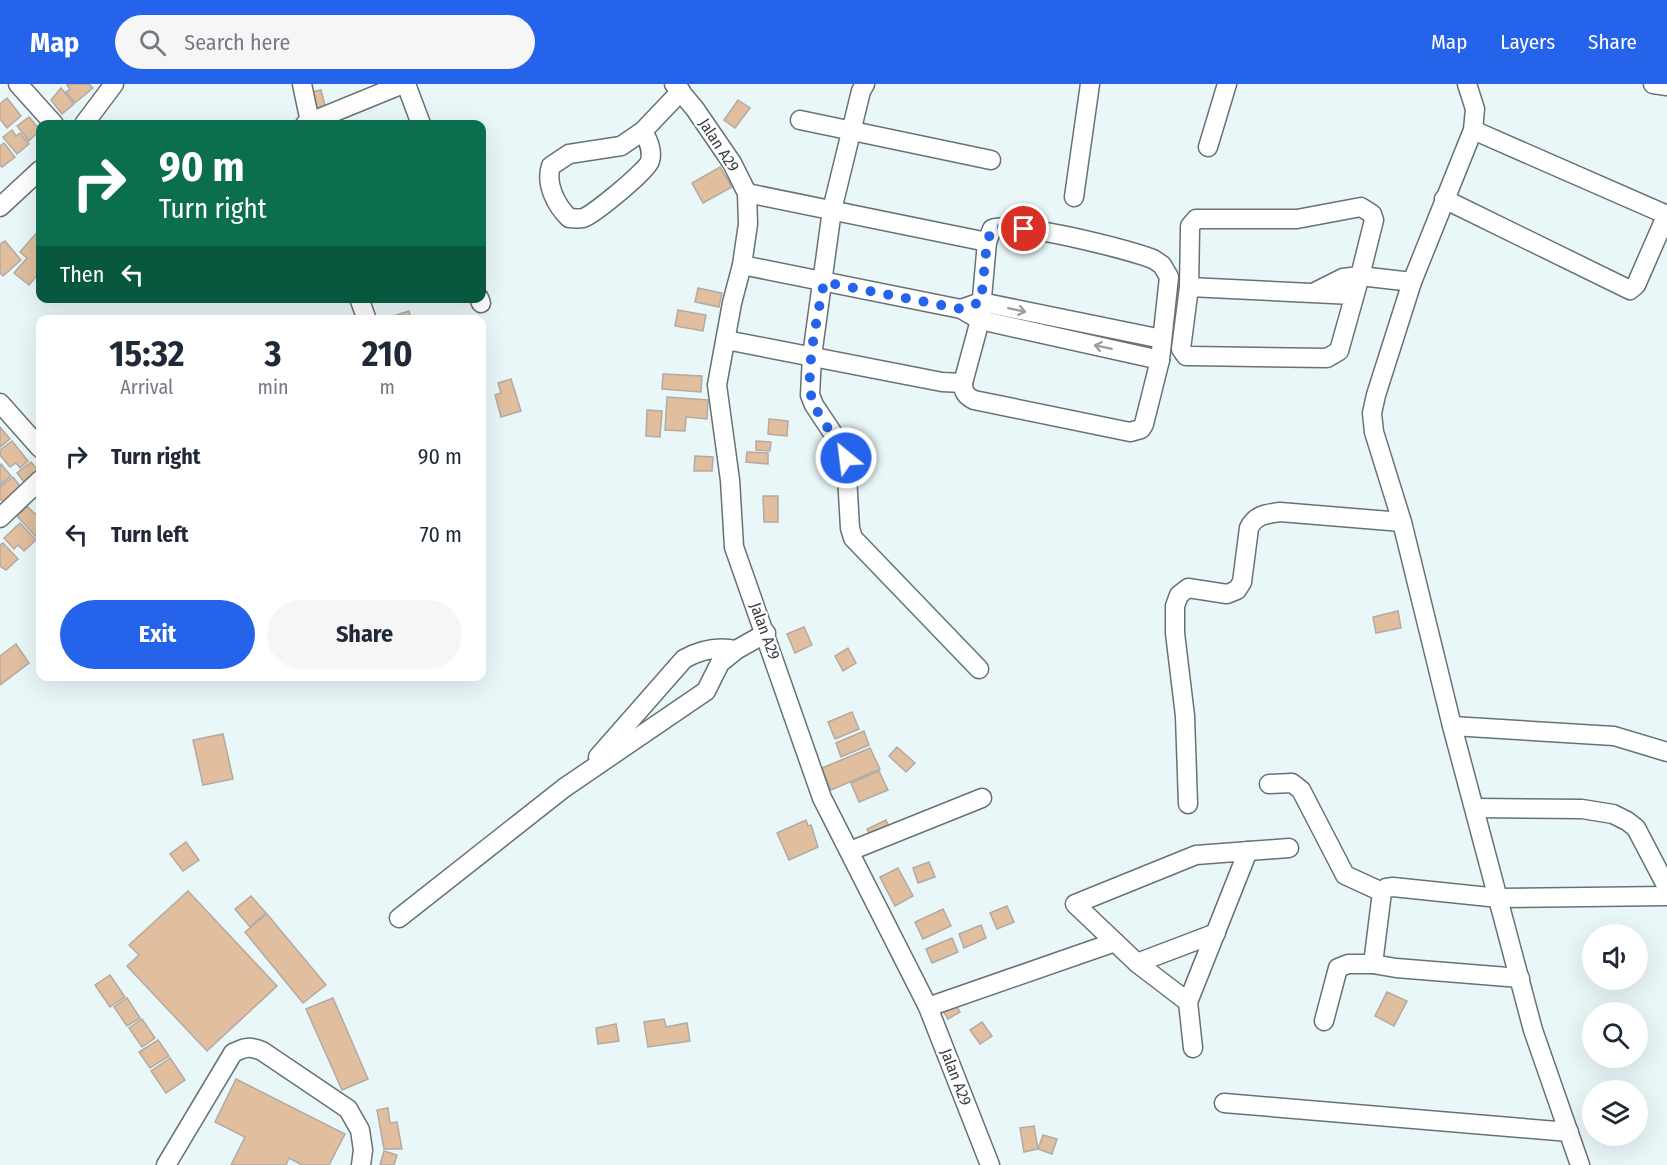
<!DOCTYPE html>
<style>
:root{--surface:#fff;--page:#f6f6f7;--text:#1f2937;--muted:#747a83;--accent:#2563eb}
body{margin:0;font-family:"Fira Sans Condensed",sans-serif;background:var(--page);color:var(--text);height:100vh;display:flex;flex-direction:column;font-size:22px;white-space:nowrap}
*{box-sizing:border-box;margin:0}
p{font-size:20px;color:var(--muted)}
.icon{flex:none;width:33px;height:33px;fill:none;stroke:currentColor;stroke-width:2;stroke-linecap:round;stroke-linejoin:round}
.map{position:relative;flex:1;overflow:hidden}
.drawer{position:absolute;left:36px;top:231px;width:450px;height:366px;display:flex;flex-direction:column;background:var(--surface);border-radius:12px;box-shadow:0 6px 24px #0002}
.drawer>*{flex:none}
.banner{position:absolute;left:36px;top:36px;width:450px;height:183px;border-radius:12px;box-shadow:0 6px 24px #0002;background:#0b6e4f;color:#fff;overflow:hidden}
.fabs{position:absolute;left:1582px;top:840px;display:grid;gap:12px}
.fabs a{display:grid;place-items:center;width:66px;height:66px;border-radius:50%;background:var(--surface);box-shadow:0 6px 24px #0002;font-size:30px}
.pin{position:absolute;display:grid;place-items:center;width:51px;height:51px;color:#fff;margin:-26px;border:3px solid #fff;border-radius:50%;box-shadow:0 2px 6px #0007}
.me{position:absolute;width:66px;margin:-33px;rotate:331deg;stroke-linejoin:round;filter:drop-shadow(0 0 4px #0008)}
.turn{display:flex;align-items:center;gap:21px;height:126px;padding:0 24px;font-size:27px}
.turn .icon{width:78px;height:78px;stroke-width:2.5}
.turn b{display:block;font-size:42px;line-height:51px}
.then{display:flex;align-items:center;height:57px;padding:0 24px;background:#0003;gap:12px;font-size:22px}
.eta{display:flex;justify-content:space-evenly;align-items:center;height:102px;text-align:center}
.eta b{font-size:36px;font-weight:700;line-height:42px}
.primary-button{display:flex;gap:12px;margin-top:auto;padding:12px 24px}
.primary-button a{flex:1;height:69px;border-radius:36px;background:var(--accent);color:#fff;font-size:24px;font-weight:700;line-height:69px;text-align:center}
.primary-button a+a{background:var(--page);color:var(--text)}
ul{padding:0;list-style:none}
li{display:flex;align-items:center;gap:18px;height:78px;padding:0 24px}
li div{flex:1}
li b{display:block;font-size:22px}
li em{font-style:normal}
header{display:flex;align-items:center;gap:36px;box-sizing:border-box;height:84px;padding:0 30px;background:var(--accent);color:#fff}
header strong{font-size:28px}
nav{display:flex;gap:33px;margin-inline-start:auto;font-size:21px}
.search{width:420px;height:54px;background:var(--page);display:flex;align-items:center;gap:15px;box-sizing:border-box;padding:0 21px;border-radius:33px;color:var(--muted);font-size:22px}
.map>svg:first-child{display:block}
.building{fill:#e0be9e;stroke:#b2aaa3;stroke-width:1.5}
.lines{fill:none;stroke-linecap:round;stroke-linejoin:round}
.street-casing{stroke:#677274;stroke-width:21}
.street{stroke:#fff;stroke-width:18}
.oneway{stroke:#9c9e9f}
.route{stroke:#2563eb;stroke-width:10;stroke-dasharray:0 18}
.labels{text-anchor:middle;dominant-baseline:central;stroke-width:4.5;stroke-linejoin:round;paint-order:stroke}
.street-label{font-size:16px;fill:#393e3f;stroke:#fff}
</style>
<header>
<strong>Map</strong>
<div class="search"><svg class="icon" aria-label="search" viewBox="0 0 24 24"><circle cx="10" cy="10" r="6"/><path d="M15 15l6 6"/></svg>Search here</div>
<nav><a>Map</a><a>Layers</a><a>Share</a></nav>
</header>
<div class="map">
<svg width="1667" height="1081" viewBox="0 0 1667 1081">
<rect width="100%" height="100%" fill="#eaf7f9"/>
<g class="building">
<path d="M 69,0 L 89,0 L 93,4 L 75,19 L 66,8 L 70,5 L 67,1 Z"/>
<path d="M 61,4 L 74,20 L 62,30 L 51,16 Z"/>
<path d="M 321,6 L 326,25 L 312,28 L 307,9 Z"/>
<path d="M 7,14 L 21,32 L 7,44 L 0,35 L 0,20 Z"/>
<path d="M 738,16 L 750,24 L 735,44 L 724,36 Z"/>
<path d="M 29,33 L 40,46 L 29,57 L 17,42 Z"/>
<path d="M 12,46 L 16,52 L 20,49 L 29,60 L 17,70 L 3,53 Z"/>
<path d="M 4,59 L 15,73 L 2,83 L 0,81 L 0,62 Z"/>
<path d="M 720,83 L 732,103 L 703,119 L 692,99 Z"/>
<path d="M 40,145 L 40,188 L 29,201 L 14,189 L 27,174 L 20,168 Z"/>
<path d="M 5,157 L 21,176 L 3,192 L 0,189 L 0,160 Z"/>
<path d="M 698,204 L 722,209 L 719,223 L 695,218 Z"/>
<path d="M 678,226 L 706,231 L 703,247 L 675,242 Z"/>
<path d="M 409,227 L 411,236 L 384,236 L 384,235 Z"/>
<path d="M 663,290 L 702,292 L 701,308 L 662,305 Z"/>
<path d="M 511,295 L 521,327 L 501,333 L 495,311 L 501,309 L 498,299 Z"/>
<path d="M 667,313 L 708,316 L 707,335 L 686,333 L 685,347 L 665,346 Z"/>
<path d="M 647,326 L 662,327 L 660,353 L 646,352 Z"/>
<path d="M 769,335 L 788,337 L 787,352 L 768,350 Z"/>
<path d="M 0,343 L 10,355 L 0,363 Z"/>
<path d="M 12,357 L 28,377 L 20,384 L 16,379 L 10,383 L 0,371 L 0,366 Z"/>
<path d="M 756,357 L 771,358 L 770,367 L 756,366 Z"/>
<path d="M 747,368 L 768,369 L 768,380 L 746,378 Z"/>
<path d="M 695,372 L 713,373 L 712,387 L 694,387 Z"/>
<path d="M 31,378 L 40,389 L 27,402 L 17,389 Z"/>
<path d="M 1,380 L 11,392 L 0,401 L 0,381 Z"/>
<path d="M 13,393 L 23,406 L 5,420 L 0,415 L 0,403 Z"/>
<path d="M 763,412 L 778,412 L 778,438 L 764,438 Z"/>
<path d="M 27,422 L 35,430 L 40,426 L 40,457 L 17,432 Z"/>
<path d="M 20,439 L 36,456 L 24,467 L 18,461 L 14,465 L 4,454 Z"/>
<path d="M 3,459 L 18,475 L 6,486 L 0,482 L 0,461 Z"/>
<path d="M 1398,527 L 1401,544 L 1376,549 L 1373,533 Z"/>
<path d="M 804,543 L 812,561 L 795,569 L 787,550 Z"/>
<path d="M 16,560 L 29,579 L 0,601 L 0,572 Z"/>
<path d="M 848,564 L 856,579 L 843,587 L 835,572 Z"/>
<path d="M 852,628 L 859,645 L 835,655 L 828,638 Z"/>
<path d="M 864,647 L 869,661 L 841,673 L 836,659 Z"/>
<path d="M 223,650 L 233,695 L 203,701 L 193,656 Z"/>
<path d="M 897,663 L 915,679 L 906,688 L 889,672 Z"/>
<path d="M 870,664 L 880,685 L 831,706 L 822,684 Z"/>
<path d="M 879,687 L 888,706 L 859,718 L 851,699 Z"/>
<path d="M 806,736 L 808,742 L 811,741 L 818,763 L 789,776 L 777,749 Z"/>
<path d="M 886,736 L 892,750 L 874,759 L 867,745 Z"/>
<path d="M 186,758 L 199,776 L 183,787 L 170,770 Z"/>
<path d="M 929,778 L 935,793 L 918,799 L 913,784 Z"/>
<path d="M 898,784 L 913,812 L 895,822 L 880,793 Z"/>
<path d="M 188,807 L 277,902 L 207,967 L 127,882 L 139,871 L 129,861 Z"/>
<path d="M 251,812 L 266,829 L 250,843 L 235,825 Z"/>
<path d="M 1007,822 L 1014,838 L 997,845 L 990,829 Z"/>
<path d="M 943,825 L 951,842 L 923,855 L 915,838 Z"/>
<path d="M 267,830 L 326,901 L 303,919 L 245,848 Z"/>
<path d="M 981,841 L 986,854 L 964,864 L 959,850 Z"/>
<path d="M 952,854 L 958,868 L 932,879 L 926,865 Z"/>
<path d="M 110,891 L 125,913 L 110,923 L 95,901 Z"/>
<path d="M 1387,908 L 1407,917 L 1394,942 L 1375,932 Z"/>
<path d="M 127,914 L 140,934 L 127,942 L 114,923 Z"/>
<path d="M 333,914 L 368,995 L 342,1006 L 306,925 Z"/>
<path d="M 954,918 L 960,928 L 948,935 L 942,925 Z"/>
<path d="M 142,935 L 155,954 L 142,963 L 129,944 Z"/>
<path d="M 664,935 L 666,943 L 687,939 L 690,957 L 648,963 L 644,938 Z"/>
<path d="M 982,938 L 992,952 L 980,960 L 970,946 Z"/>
<path d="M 616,940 L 619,957 L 598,960 L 596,944 Z"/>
<path d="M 158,956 L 169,972 L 150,984 L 139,968 Z"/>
<path d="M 170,974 L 185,996 L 166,1009 L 151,987 Z"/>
<path d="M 236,995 L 345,1050 L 329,1081 L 302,1081 L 289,1074 L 286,1081 L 231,1081 L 245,1053 L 215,1038 Z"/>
<path d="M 388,1024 L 390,1039 L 397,1038 L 402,1065 L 384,1065 L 377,1026 Z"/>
<path d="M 1034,1042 L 1038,1065 L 1024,1068 L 1020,1044 Z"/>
<path d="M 1043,1051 L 1057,1055 L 1052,1070 L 1038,1065 Z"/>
<path d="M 384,1067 L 397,1071 L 394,1081 L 380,1081 Z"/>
</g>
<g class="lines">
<defs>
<g id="street">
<path d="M 18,0 L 54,40"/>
<path d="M 302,0 L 310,38"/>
<path d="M 406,0 L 421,40"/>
<path d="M 674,0 L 695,25 L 732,79 L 747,109 L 748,140 L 742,181 L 732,219 L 717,301 L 730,396 L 734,463 L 822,714 L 928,923 L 990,1081"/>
<path d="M 865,0 L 861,7 L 832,126 L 812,272 L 810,311 L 814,321 L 840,360 L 846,374 L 850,444 L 853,454 L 979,585"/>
<path d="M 1467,0 L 1475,25 L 1473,46 L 1412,198 L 1376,311 L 1372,329 L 1374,348 L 1402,438 L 1452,642 L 1533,946 L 1580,1081"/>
<path d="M 1653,0 L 1667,2"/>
<path d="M 800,36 L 991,76"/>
<path d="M 84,40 L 114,0"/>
<path d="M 305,40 L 403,0"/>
<path d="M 1473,46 L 1667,131"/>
<path d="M 643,47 C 648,56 653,66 650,77 C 647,87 593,131 583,134 C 579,135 573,134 569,134 C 556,121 545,100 551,82 L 569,70 L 621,62 L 643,47 L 681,7"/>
<path d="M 1208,63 L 1227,0"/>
<path d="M 1074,113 L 1090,0"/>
<path d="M 1444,115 L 1630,206 L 1636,201 L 1667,130"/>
<path d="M 0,123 L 40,86"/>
<path d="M 742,181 L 961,225 L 980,236 L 1160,276"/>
<path d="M 1189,203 L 1190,147 L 1190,142 L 1196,135 L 1297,135 L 1361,123 L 1372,130 L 1374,136 L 1360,192 L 1343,194 L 1317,207"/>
<path d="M 1353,211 L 1189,203 L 1181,265 L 1186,272 L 1191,272 L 1327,274 L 1339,267 L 1360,192 L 1412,198"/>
<path d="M 359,214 L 367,236"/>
<path d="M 479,214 L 481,219"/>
<path d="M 961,225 L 981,218 L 1162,255"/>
<path d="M 726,256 L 942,298 L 963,299 C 963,308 966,312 974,316 L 1130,348 L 1141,345 L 1144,340 L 1160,276 L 1169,193 L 1162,181 L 1153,175 C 1128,166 1012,135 992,145 L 987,158 L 747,109"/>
<path d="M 963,299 L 980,236 L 987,158"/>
<path d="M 0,319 L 40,364"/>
<path d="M 0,434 L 40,396"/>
<path d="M 1452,642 L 1614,652 L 1667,668"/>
<path d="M 598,673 L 684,575 C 700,566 717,562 736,566"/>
<path d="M 1269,700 L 1292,699 L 1301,706 L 1345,791 L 1382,808"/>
<path d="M 1188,720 L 1185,632 L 1175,549 L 1175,522 L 1179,511 L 1188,504 L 1227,510 L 1237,506 L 1242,498 L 1249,444 C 1255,431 1266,430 1280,428 L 1402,438"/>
<path d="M 1475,724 L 1582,725 L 1613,730 L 1627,737 L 1636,744 L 1667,803"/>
<path d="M 850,767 L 982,714"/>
<path d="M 399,834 L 564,704 L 706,607 L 720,579 L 736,566 L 766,549"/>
<path d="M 1137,879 L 1216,849"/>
<path d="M 1520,894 L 1396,884 L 1373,880 L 1382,808 L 1386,804 L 1393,803 L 1499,814 L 1667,812"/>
<path d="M 1188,918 L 1248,767"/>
<path d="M 928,923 L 1115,858"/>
<path d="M 1324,937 L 1338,884 L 1348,880 L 1373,880"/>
<path d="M 1193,964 L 1188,918 L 1137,879 L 1075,820 L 1196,771 L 1289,764"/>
<path d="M 1224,1019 L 1569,1048"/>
<path d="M 166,1081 L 233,969 C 245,963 250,962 262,967 L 348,1025 L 360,1046 L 363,1066 L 361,1081"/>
</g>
</defs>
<use href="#street" class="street-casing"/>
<use href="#street" class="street"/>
</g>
<defs><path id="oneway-shaft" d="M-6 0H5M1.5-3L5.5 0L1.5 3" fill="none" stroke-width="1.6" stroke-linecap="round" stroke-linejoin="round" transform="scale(1.5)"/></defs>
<g class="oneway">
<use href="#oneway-shaft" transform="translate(1017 226) rotate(12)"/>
<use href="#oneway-shaft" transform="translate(1103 263) rotate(-168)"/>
</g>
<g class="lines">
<path class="route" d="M 846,374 C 837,354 821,338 813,318 C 803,293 819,226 824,198 L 961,225 L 981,218 L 987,158 L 992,145 L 1006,142 L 1024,145"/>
</g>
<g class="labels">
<g class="street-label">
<text transform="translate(719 61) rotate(57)">Jalan A29</text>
<text transform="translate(765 547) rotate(70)">Jalan A29</text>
<text transform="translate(956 993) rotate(69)">Jalan A29</text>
</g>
</g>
</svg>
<div class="fabs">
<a><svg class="icon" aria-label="sound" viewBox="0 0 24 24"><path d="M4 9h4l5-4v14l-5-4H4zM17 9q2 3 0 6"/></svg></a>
<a><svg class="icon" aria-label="search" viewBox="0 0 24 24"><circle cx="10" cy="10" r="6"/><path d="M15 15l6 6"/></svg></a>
<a><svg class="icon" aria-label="layers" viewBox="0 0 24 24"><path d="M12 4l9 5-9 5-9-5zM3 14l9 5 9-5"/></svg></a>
</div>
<div class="pin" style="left:1024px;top:145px;background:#d93025"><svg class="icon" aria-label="arrive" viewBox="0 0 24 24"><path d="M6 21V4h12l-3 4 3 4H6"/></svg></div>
<svg class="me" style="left:846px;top:374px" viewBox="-20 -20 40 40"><circle r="17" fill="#2563eb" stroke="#fff" stroke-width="3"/><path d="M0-11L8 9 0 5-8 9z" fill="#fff"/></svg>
<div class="banner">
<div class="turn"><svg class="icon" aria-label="right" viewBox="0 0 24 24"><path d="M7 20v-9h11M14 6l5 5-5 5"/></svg><div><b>90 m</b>Turn right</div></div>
<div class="then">Then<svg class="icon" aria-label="left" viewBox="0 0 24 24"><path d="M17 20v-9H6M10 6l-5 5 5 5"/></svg></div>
</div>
<section class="drawer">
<div class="eta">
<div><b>15:32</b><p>Arrival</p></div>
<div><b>3</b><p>min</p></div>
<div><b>210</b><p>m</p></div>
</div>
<ul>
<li><svg class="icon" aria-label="right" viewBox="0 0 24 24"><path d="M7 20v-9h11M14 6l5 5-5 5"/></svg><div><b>Turn right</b></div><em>90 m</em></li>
<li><svg class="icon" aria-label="left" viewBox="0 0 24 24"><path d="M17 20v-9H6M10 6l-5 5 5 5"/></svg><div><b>Turn left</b></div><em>70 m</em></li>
</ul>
<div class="primary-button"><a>Exit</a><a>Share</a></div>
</section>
</div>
